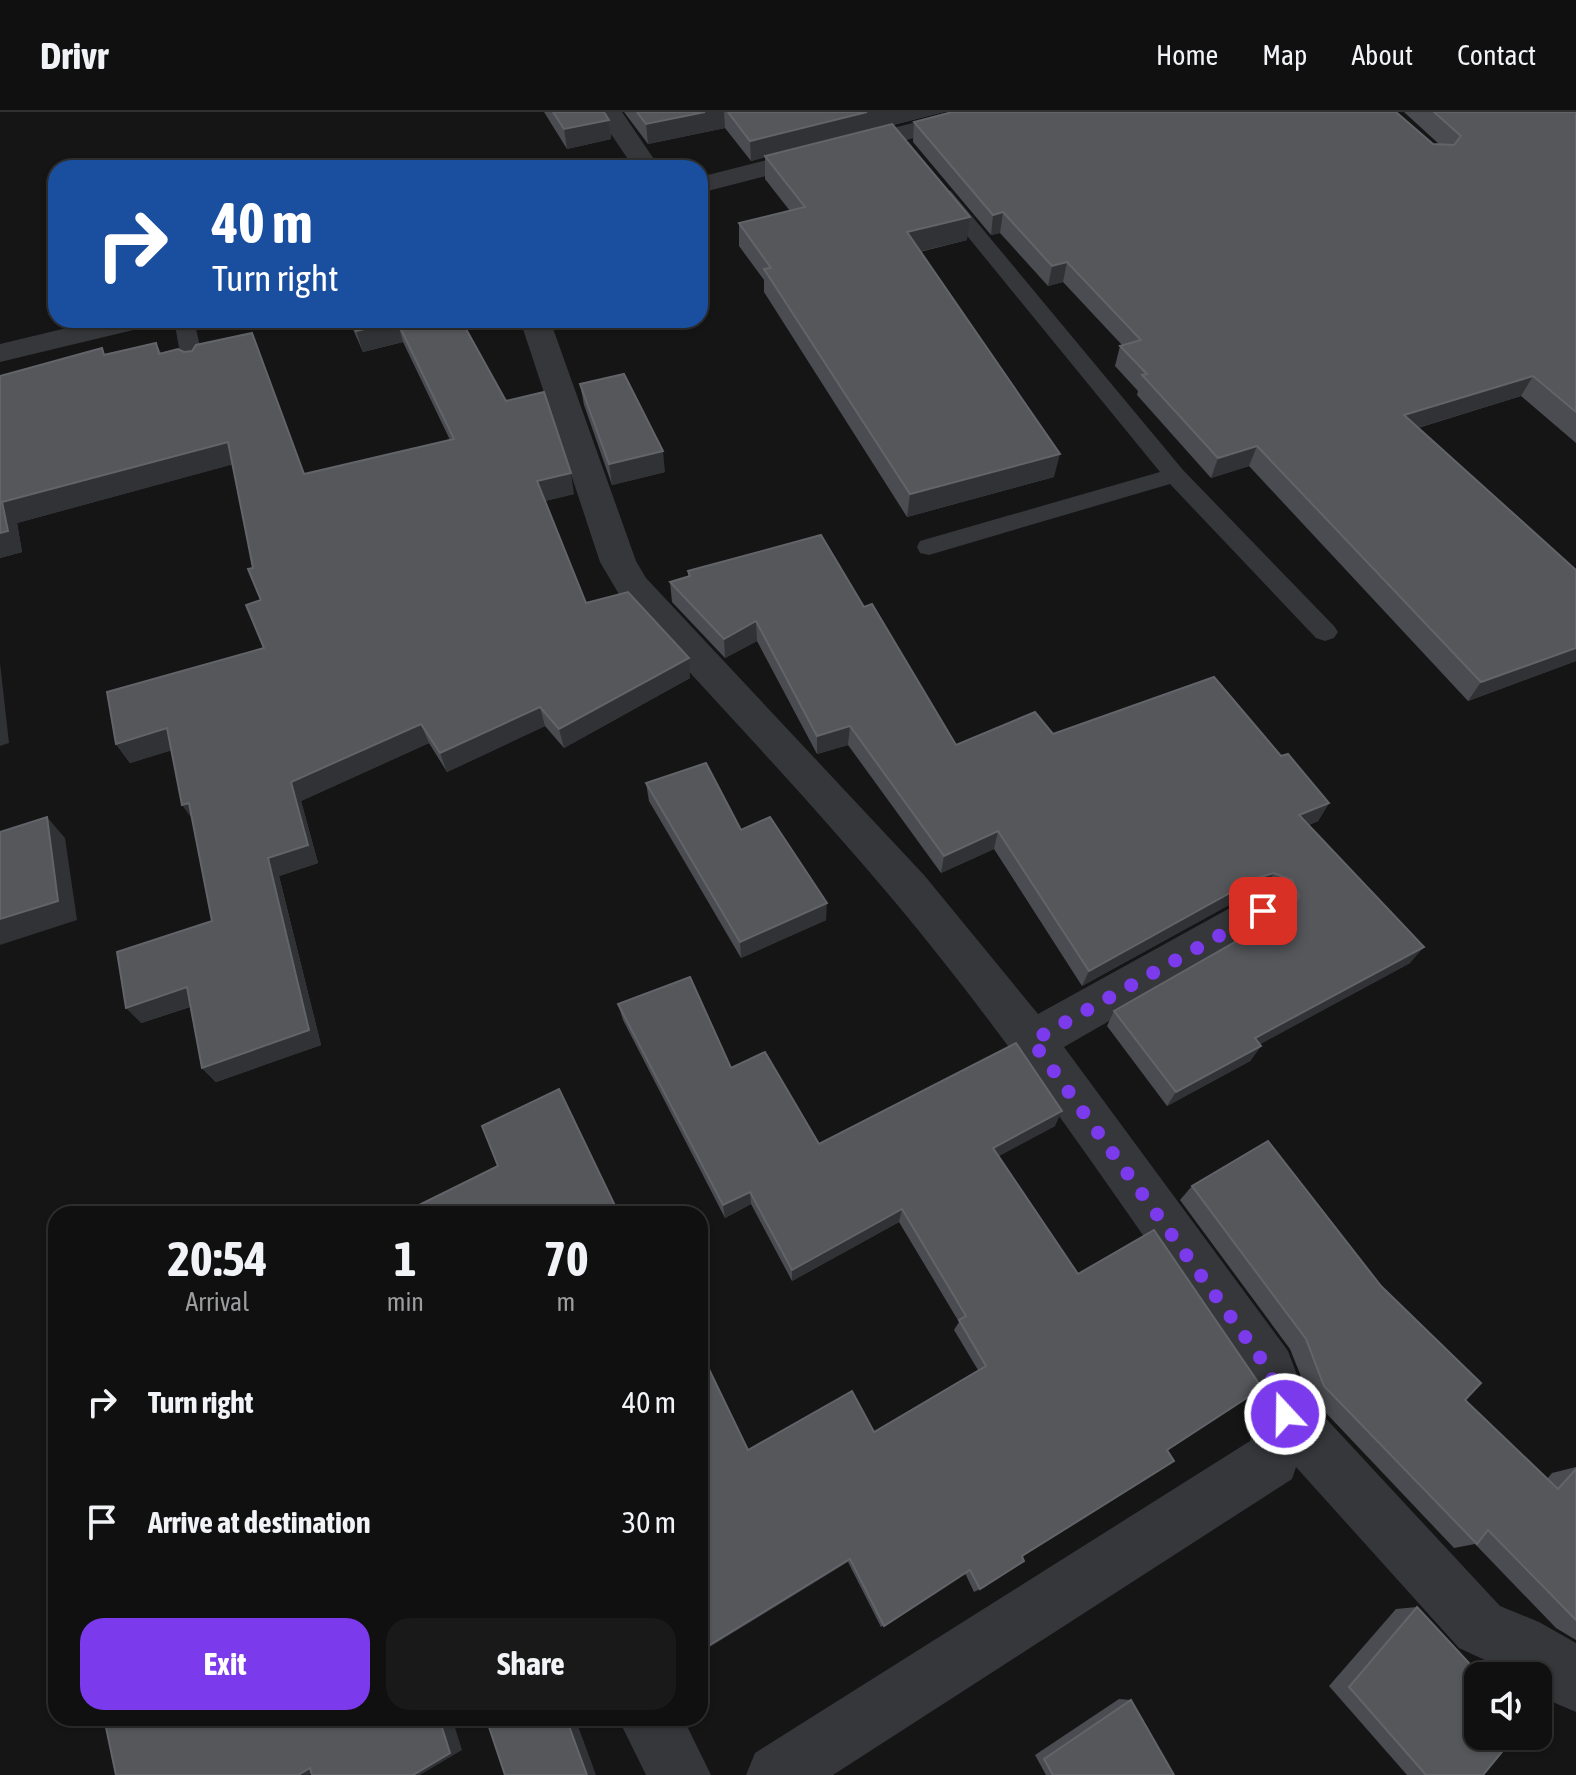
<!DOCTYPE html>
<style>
:root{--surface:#101010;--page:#191919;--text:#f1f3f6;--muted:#9c9d9f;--line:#303030;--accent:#7c3aed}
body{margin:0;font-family:"Asap Condensed",sans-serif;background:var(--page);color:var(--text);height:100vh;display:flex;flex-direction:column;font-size:30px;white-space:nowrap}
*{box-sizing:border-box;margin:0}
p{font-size:26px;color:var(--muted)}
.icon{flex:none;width:44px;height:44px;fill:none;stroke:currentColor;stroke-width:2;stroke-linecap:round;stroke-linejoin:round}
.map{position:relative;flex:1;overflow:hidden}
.side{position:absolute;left:48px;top:1094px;width:660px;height:520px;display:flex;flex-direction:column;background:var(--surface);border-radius:24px;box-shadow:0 2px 6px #0004,0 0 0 2px var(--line)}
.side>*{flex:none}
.banner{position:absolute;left:48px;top:48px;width:660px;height:168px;border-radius:24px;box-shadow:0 2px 6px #0004,0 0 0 2px var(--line);background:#1a4fa0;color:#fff;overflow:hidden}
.buttons{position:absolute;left:1464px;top:1550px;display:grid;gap:16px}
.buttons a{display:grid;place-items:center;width:88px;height:88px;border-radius:16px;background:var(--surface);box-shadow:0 2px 6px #0004,0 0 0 2px var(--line);font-size:40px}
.pin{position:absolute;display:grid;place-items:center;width:68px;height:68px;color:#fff;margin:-34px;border-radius:16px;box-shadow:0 4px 12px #0006}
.me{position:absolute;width:88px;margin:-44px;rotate:339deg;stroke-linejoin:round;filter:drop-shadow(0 0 6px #0008)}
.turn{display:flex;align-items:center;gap:28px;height:168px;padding:0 32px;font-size:36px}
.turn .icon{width:104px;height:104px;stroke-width:2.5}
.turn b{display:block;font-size:56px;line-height:68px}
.eta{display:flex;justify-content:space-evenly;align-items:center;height:136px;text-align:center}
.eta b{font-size:48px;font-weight:700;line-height:56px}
.button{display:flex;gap:16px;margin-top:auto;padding:16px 32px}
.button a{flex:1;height:92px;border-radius:24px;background:var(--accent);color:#fff;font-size:32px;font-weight:700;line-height:92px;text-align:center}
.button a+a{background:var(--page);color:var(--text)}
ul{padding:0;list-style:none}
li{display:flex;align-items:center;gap:24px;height:120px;padding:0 32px}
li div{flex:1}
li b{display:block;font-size:30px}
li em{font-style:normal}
header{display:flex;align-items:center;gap:48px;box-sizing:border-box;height:112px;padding:0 40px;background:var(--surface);border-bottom:2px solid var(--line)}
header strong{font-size:38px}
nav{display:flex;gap:44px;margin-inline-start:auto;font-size:28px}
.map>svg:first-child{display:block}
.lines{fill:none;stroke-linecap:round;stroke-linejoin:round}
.service{fill:#36373b;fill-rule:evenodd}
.minor{fill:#36373b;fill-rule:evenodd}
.wall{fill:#4b4c51}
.shaded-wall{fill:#313235}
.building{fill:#55575b;stroke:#626469;stroke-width:2}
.route{stroke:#7c3aed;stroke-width:14;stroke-dasharray:0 25.2}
</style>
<header>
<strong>Drivr</strong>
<nav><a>Home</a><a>Map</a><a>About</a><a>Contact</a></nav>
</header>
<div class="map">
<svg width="1576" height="1663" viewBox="0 0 1576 1663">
<rect width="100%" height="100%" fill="#151516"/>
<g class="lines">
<g class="service">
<path d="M 944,77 L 951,79 L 1183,358 L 1334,514 L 1338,520 L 1334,526 L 1325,529 L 1316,526 L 1170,372 L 929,443 L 920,441 L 917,435 L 920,429 L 1160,360 L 937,87 L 935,83 L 937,79 Z"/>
<path d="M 174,208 L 194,208 L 204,252 L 201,257 L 193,258 L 182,252 Z"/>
</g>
<g class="minor">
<path d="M 596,0 L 622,0 L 660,56 L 634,56 Z"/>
<path d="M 956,0 L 1000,0 L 996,5 L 700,81 L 700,65 Z"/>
<path d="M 100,208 L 154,208 L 150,214 L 0,250 L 0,232 Z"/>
<path d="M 520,208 L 550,208 L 636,449 L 646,466 L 924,763 L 1038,902 L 1248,786 L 1263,781 L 1278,786 L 1285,799 L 1278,812 L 1064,935 L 1288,1239 L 1305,1284 L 1500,1494 L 1539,1510 L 1576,1531 L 1576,1600 L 1555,1591 L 1538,1577 L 1538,1564 L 1519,1564 L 1459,1536 L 1296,1355 L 1292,1367 L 833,1663 L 746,1663 L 755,1641 L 1250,1329 L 1258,1302 L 1248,1274 C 1133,1111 1023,943 895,790 C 807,685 712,586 620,484 L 600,450 Z"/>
<path d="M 618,1606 L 683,1606 L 711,1663 L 646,1663 Z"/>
</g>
</g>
<g class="wall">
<path d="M 544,0 L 604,0 L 609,8 L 611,27 L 567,37 Z"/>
<path d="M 624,0 L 944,0 L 893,13 L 967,128 L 920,140 L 1054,365 L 907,405 L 764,180 L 764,168 L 739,134 L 739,111 L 790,99 L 765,67 L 765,45 L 751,49 L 725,16 L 648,32 Z"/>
<path d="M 1404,0 L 1576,0 L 1576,331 L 1521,284 L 1418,316 L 1576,458 L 1576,549 L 1468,589 L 1249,354 L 1211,366 L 1137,283 L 1138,279 L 1115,254 L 1120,234 L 1122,233 L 1063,170 L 1048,174 L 1000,121 L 991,123 L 913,30 L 914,10 L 1440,33 Z"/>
<path d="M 349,208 L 493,208 L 493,209 L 465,216 L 506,289 L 574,382 L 545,389 L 586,491 L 690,566 L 564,636 L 545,614 L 447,660 L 429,631 L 301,689 L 318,751 L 279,764 L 321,933 L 216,970 L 202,956 L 190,895 L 141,911 L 212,809 L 192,707 L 171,638 L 130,651 L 116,632 L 264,536 L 261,488 L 253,456 L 233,352 L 17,411 L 22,440 L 0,446 L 0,264 L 156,231 L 161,241 L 184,240 L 260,242 L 304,362 L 450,328 L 403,230 L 363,240 Z"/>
<path d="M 580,272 L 665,360 L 612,373 L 584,293 Z"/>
<path d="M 688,459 L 864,495 L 956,633 L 1053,622 L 1281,644 L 1329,691 L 1318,709 L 1309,713 L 1410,851 L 1260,932 L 1261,934 L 1250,949 L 1167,994 L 1107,914 L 1114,899 L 1287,800 L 1281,785 L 1264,778 L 1247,783 L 1082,874 L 994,737 L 941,761 L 848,633 L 817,642 L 757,529 L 725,546 L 672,490 L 670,470 L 688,465 Z"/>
<path d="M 646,671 L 741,718 L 826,808 L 741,846 L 649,689 Z"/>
<path d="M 618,892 L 731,956 L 819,1032 L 1055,1014 L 998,1044 L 1167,1338 L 1022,1444 L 980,1477 L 974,1480 L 965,1461 L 881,1515 L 848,1450 L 748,1338 L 874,1320 L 978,1258 L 954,1218 L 959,1210 L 899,1110 L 792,1169 L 751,1092 L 725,1106 L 623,908 Z"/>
<path d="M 1192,1074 L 1465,1288 L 1547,1367 L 1552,1361 L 1576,1355 L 1576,1528 L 1556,1516 L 1475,1432 L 1454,1436 L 1308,1282 L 1290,1237 L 1180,1088 Z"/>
<path d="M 1417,1495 L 1483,1663 L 1407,1663 L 1329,1574 L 1396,1497 Z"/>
<path d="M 1119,1587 L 1131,1588 L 1174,1663 L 1046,1663 L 1035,1643 Z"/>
</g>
<g class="shaded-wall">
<path d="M 705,0 L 724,0 L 725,16 L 648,32 L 646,12 Z"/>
<path d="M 867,0 L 944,0 L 751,49 L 750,29 Z"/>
<path d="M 609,8 L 611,27 L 567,37 L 564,17 Z"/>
<path d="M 1003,100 L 1000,121 L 991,123 L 993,103 Z"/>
<path d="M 970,105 L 967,128 L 905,143 L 907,120 Z"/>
<path d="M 1067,150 L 1063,170 L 1048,174 L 1052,154 Z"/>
<path d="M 457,208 L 493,208 L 493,209 L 459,217 Z"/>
<path d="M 397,209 L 403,230 L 363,240 L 356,219 Z"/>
<path d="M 1533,264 L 1521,284 L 1394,323 L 1404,303 Z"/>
<path d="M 228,330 L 238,351 L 17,411 L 22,440 L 0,446 L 0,421 L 2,390 Z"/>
<path d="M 1257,334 L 1249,354 L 1211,366 L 1218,346 Z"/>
<path d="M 663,339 L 665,360 L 612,373 L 609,352 Z"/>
<path d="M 1060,342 L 1054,365 L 907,405 L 910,382 Z"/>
<path d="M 571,361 L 574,382 L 541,390 L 537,369 Z"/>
<path d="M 756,509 L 757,529 L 725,546 L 724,527 Z"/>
<path d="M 1576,536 L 1576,549 L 1468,589 L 1481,570 Z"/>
<path d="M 689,546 L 690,566 L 564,636 L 559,617 Z"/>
<path d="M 0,551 L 9,631 L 0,634 Z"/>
<path d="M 540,595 L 545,614 L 447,660 L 440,641 Z"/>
<path d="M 421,612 L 429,631 L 301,689 L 318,751 L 279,764 L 321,933 L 216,970 L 202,956 L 291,670 Z"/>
<path d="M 850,614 L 848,633 L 817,642 L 817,624 Z"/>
<path d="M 167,616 L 180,636 L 130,651 L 116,632 Z"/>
<path d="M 189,691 L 195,711 L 182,693 Z"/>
<path d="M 1329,691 L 1318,709 L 1289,721 L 1299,703 Z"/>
<path d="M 47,705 L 65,726 L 77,808 L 0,833 L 0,807 Z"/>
<path d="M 998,719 L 994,737 L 941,761 L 944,744 Z"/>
<path d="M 1274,761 L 1264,778 L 1247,783 L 1082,874 L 1089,859 L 1257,766 Z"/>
<path d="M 827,791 L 826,808 L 741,846 L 740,830 Z"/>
<path d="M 1424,835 L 1410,851 L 1244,941 L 1255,926 Z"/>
<path d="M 187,875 L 201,891 L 141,911 L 126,896 Z"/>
<path d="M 1261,934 L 1250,949 L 1167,994 L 1176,980 Z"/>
<path d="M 1062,999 L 1055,1014 L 988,1050 L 993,1036 Z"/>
<path d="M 750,1080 L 751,1092 L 725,1106 L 723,1093 Z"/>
<path d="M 902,1097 L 899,1110 L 792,1169 L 792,1158 Z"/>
<path d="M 850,1447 L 848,1450 L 700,1541 L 700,1539 Z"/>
<path d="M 439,1606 L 452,1606 L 462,1638 L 420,1663 L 413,1663 Z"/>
<path d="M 566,1606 L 575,1606 L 596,1663 L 587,1663 Z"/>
<path d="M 327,1652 L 309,1663 L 298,1663 L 310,1656 Z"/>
</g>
<g class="building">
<path d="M 553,0 L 604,0 L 609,8 L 564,17 Z"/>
<path d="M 637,0 L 705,0 L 646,12 Z"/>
<path d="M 728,0 L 867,0 L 750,29 Z"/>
<path d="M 952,0 L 1396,0 L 1433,32 L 1454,33 L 1461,24 L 1434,0 L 1576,0 L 1576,300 L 1533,264 L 1404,303 L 1576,458 L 1576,536 L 1481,570 L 1257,334 L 1218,346 L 1142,263 L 1147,262 L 1120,234 L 1141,228 L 1067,150 L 1052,154 L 1003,100 L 993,103 L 914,10 Z"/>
<path d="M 892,12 L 970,105 L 907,120 L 1060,342 L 910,382 L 764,157 L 771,156 L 739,111 L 805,95 L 765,44 Z"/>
<path d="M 351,208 L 461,208 L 506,289 L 544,280 L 571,361 L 537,369 L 586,491 L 628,480 L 689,546 L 559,617 L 540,595 L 440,641 L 421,612 L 291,670 L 308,733 L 268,746 L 309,918 L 202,956 L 187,875 L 126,896 L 117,840 L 212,809 L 189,691 L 182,693 L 167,616 L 116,632 L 107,580 L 264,536 L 246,493 L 261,488 L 248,457 L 253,456 L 228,330 L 2,390 L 8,419 L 0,421 L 0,264 L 102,236 L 104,243 L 156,231 L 159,242 L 178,237 L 184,240 L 192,239 L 196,233 L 252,221 L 304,362 L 454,327 L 397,209 L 356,219 Z"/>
<path d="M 624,262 L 663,339 L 609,352 L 580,272 Z"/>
<path d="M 821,423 L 864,495 L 872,492 L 956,633 L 1035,600 L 1053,622 L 1214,565 L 1281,644 L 1288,642 L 1329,691 L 1299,703 L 1424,835 L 1255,926 L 1261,934 L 1176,980 L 1114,899 L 1291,798 L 1299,784 L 1292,768 L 1274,761 L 1257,766 L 1089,859 L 998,719 L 944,744 L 850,614 L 817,624 L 756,509 L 724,527 L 670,470 L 690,464 L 688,459 Z"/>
<path d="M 706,651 L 741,718 L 770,705 L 827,791 L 740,830 L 646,671 Z"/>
<path d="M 47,705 L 58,789 L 0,807 L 0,720 Z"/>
<path d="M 690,865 L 731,956 L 765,940 L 819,1032 L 1016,931 L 1062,999 L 993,1036 L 1078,1162 L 1154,1118 L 1262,1276 L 1167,1338 L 1174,1349 L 1022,1444 L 1024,1449 L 980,1477 L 970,1458 L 884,1514 L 850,1447 L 700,1539 L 700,1256 L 707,1253 L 748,1338 L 852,1279 L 874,1320 L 986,1254 L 959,1208 L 966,1204 L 902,1097 L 792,1158 L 750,1080 L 723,1093 L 618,892 Z"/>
<path d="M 559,977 L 619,1102 L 401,1102 L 498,1054 L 482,1014 Z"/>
<path d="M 1268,1029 L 1381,1174 L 1481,1271 L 1465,1288 L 1558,1377 L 1576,1357 L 1576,1508 L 1488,1418 L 1477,1432 L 1324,1274 L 1306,1227 L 1192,1074 Z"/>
<path d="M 56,1355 L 56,1424 L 47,1426 Z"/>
<path d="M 1417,1495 L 1481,1564 L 1478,1564 L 1478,1624 L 1515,1624 L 1483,1663 L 1426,1663 L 1349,1575 Z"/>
<path d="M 1131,1588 L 1174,1663 L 1053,1663 L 1044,1647 Z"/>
<path d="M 104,1606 L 439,1606 L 450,1641 L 413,1663 L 312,1663 L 310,1656 L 298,1663 L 116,1663 Z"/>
<path d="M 486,1606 L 566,1606 L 587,1663 L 505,1663 Z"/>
</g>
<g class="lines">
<path class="route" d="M 1263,799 L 1032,929 L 1269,1258 L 1285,1302"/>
</g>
</svg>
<div class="buttons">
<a><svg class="icon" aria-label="sound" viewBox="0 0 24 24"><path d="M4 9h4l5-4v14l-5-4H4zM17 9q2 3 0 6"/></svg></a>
</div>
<div class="pin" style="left:1263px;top:799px;background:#d93025"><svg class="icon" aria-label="arrive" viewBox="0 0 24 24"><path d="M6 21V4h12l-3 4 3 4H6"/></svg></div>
<svg class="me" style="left:1285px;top:1302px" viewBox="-20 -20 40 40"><circle r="17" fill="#7c3aed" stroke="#fff" stroke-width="3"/><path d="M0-11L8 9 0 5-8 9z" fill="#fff"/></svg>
<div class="banner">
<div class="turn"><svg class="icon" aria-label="right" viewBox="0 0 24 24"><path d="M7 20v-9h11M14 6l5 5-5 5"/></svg><div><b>40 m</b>Turn right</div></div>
</div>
<section class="side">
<div class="eta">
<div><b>20:54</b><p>Arrival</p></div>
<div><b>1</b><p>min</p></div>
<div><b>70</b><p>m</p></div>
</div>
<ul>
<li><svg class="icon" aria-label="right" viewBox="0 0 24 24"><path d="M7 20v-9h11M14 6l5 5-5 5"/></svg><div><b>Turn right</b></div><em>40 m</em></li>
<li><svg class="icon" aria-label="arrive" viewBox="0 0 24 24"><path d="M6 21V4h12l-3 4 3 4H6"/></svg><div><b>Arrive at destination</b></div><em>30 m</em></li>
</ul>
<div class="button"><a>Exit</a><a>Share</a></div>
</section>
</div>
